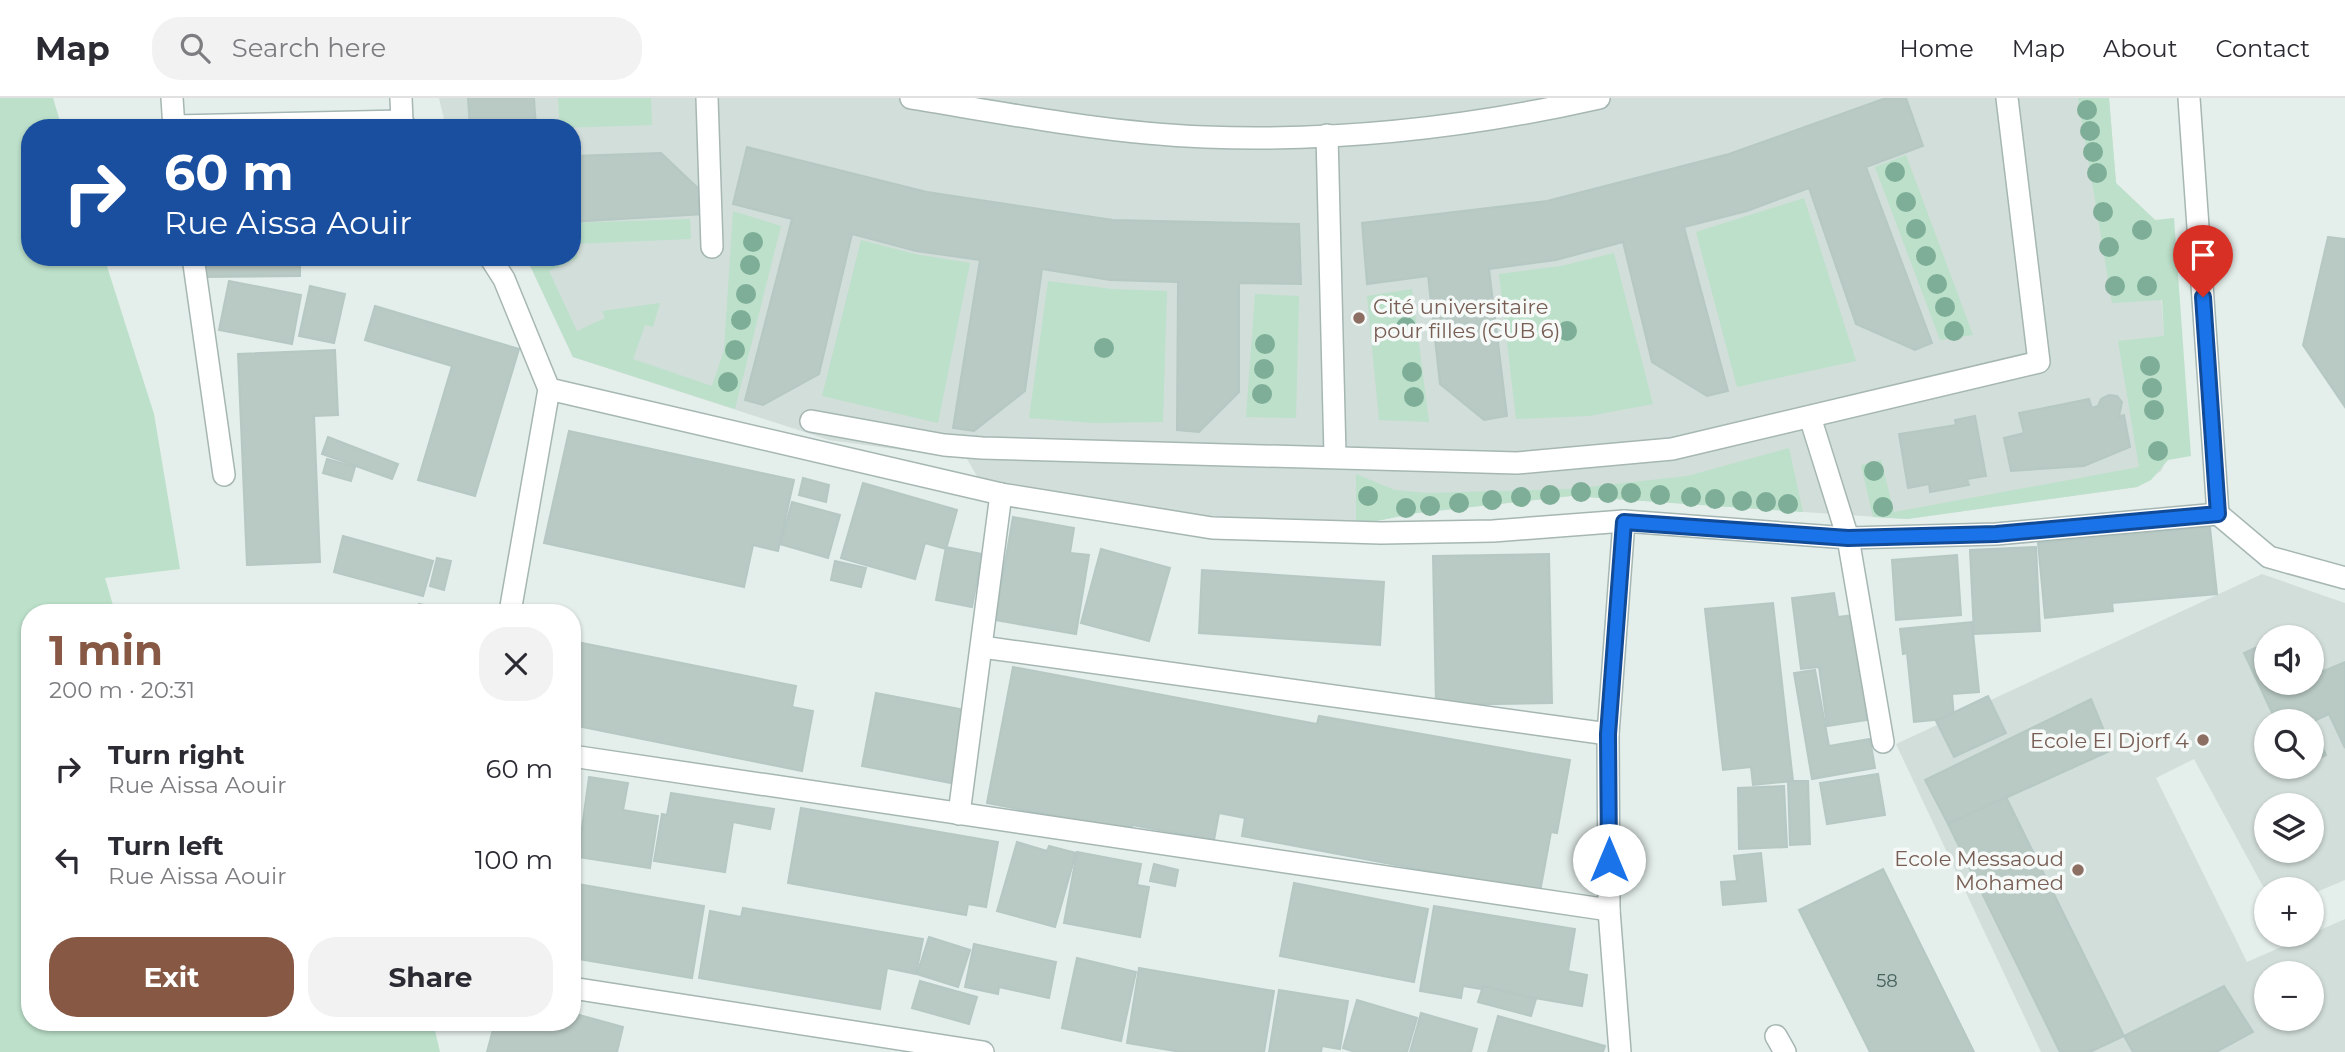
<!DOCTYPE html>
<meta charset="utf-8">
<style>
:root{--surface:#fff;--page:#f2f2f3;--text:#2b2b33;--muted:#7c7c81;--line:#e1e1e2;--accent:#875844}
body{margin:0;font-family:Montserrat,sans-serif;background:var(--page);color:var(--text);height:100vh;display:flex;flex-direction:column;font-size:26px;white-space:nowrap}
*{box-sizing:border-box;margin:0}
p{font-size:23px;color:var(--muted)}
.icon{flex:none;width:38px;height:38px;fill:none;stroke:currentColor;stroke-width:2;stroke-linecap:round;stroke-linejoin:round}
.map{position:relative;flex:1;overflow:hidden}
.sheet{position:absolute;left:21px;top:506px;width:560px;height:427px;display:flex;flex-direction:column;background:var(--surface);border-radius:28px;box-shadow:0 2px 5px #0004}
.sheet>*{flex:none}
.guide{position:absolute;left:21px;top:21px;width:560px;height:147px;border-radius:28px;box-shadow:0 2px 5px #0004;background:#1a4fa0;color:#fff;overflow:hidden}
.buttons{position:absolute;left:2254px;top:527px;display:grid;gap:14px}
.buttons a{display:grid;place-items:center;width:70px;height:70px;border-radius:50%;background:var(--surface);box-shadow:0 2px 5px #0004;font-size:35px}
.pin{position:absolute;display:grid;place-items:center;width:60px;height:60px;color:#fff;margin:-72px -30px;border-radius:50% 50% 50% 0;rotate:-45deg;box-shadow:0 0 7px #0007}
.pin .icon{rotate:45deg}
.me{position:absolute;width:77px;margin:-38px;rotate:0deg;stroke-linejoin:round;filter:drop-shadow(0 0 5px #0008)}
.turn{display:flex;align-items:center;gap:24px;height:147px;padding:0 28px;font-size:32px}
.turn .icon{width:91px;height:91px;stroke-width:2.5}
.turn b{display:block;font-size:49px;line-height:60px}
.round{display:grid;place-items:center;flex:none;width:74px;height:74px;border-radius:28px;background:var(--page)}
.headline{display:flex;align-items:center;justify-content:space-between;height:119px;padding:0 28px}
h1{font-size:42px;font-weight:700;line-height:52px;color:var(--accent)}
.button{display:flex;gap:14px;margin-top:auto;padding:14px 28px}
.button a{flex:1;height:80px;border-radius:28px;background:var(--accent);color:#fff;font-size:28px;font-weight:700;line-height:80px;text-align:center}
.button a+a{background:var(--page);color:var(--text)}
ul{padding:0;list-style:none}
li{display:flex;align-items:center;gap:21px;height:91px;padding:0 28px}
li div{flex:1}
li b{display:block;font-size:26px}
li em{font-style:normal}
header{display:flex;align-items:center;gap:42px;box-sizing:border-box;height:98px;padding:0 35px;background:var(--surface);border-bottom:2px solid var(--line)}
header strong{font-size:33px}
nav{display:flex;gap:38px;margin-inline-start:auto;font-size:24px}
.search{width:490px;height:63px;background:var(--page);display:flex;align-items:center;gap:18px;box-sizing:border-box;padding:0 24px;border-radius:28px;color:var(--muted);font-size:26px}
.map>svg:first-child{display:block}
.built{fill:#d2deda;fill-rule:evenodd}
.green{fill:#bce0ca}
.building{fill:#b9c9c4;stroke:#b6c8c3;stroke-width:2}
.lines{fill:none;stroke-linecap:round;stroke-linejoin:round}
.minor-casing{stroke:#a6b7b3;stroke-width:24}
.minor{stroke:#fff;stroke-width:21}
.tree{fill:#7eae97}
.route-casing{stroke:#114b97;stroke-width:18}
.route{stroke:#1a73e8;stroke-width:12}
.education-dot{fill:#8d6e63;stroke:#f5faf8;stroke-width:2.5}
.labels{text-anchor:middle;dominant-baseline:central;stroke-width:7;stroke-linejoin:round;paint-order:stroke}
.number-label{font-size:18px;fill:#48635e}
.education-label{font-size:21px;fill:#785e54;stroke:#f5faf8;text-anchor:end}
</style>
<header>
<strong>Map</strong>
<div class="search"><svg class="icon" aria-label="search" viewBox="0 0 24 24"><circle cx="10" cy="10" r="6"/><path d="M15 15l6 6"/></svg>Search here</div>
<nav><a>Home</a><a>Map</a><a>About</a><a>Contact</a></nav>
</header>
<div class="map">
<svg width="2345" height="954" viewBox="0 0 2345 954">
<rect width="100%" height="100%" fill="#e4eeeb"/>
<g class="built">
<path d="M 439,0 L 2109,0 L 2116,85 L 2155,122 L 2173,348 L 2161,373 L 2137,389 L 1907,421 L 1571,398 L 1417,415 L 1356,427 L 1217,421 L 978,380 L 967,361 L 829,342 L 573,259 L 526,159 L 572,159 L 572,30 L 446,30 Z"/>
<path d="M 2262,476 L 2345,505 L 2345,782 L 2312,796 L 2312,791 L 2266,791 L 2266,794 L 2194,661 L 2156,680 L 2247,864 L 2345,821 L 2345,954 L 2041,954 L 1896,646 ZM 2266,539 L 2312,539 L 2312,584 L 2266,584 ZM 2266,623 L 2312,623 L 2312,668 L 2266,668 ZM 2266,707 L 2312,707 L 2312,752 L 2266,752 ZM 2266,875 L 2312,875 L 2312,920 L 2266,920 Z"/>
</g>
<g class="green">
<path d="M 0,0 L 53,0 L 62,30 L 30,30 L 30,159 L 104,159 L 154,316 L 180,471 L 105,480 L 115,514 L 30,514 L 30,924 L 433,924 L 440,954 L 0,954 Z"/>
<path d="M 558,0 L 651,0 L 652,27 L 560,30 Z"/>
<path d="M 2078,0 L 2109,0 L 2116,85 L 2155,122 L 2174,120 L 2191,358 L 2168,362 L 2151,382 L 2137,389 L 1907,421 L 1873,419 L 1861,367 L 1881,362 L 1894,414 L 2139,369 L 2118,243 L 2164,238 L 2162,202 L 2112,205 Z"/>
<path d="M 1906,57 L 1973,237 L 1940,242 L 1875,69 Z"/>
<path d="M 1804,100 L 1856,263 L 1737,289 L 1696,134 Z"/>
<path d="M 733,113 L 781,128 L 735,311 L 573,259 L 526,159 L 572,159 L 572,125 L 690,121 L 691,141 L 573,146 L 578,160 L 549,173 L 577,233 L 605,220 L 602,213 L 660,205 L 653,229 L 645,227 L 633,261 L 712,288 L 724,252 Z"/>
<path d="M 861,142 L 915,156 L 970,165 L 938,325 L 822,298 Z"/>
<path d="M 1614,155 L 1653,306 L 1589,318 L 1516,321 L 1499,176 L 1561,168 Z"/>
<path d="M 1048,183 L 1112,191 L 1167,193 L 1163,324 L 1094,325 L 1029,320 Z"/>
<path d="M 1412,191 L 1429,324 L 1379,322 L 1367,198 Z"/>
<path d="M 1255,196 L 1299,198 L 1296,320 L 1246,319 Z"/>
<path d="M 1789,350 L 1803,414 L 1571,398 L 1417,415 L 1356,427 L 1356,376 L 1395,392 L 1426,395 L 1569,391 L 1687,378 Z"/>
</g>
<g class="building">
<path d="M 468,0 L 534,0 L 536,30 L 470,30 Z"/>
<path d="M 1886,0 L 1906,0 L 1923,48 L 1866,69 L 1932,245 L 1915,252 L 1856,226 L 1809,90 L 1747,113 L 1684,129 L 1728,293 L 1707,298 L 1652,264 L 1623,144 L 1556,162 L 1489,171 L 1507,318 L 1484,322 L 1440,286 L 1428,178 L 1367,186 L 1362,125 L 1547,103 L 1729,56 Z"/>
<path d="M 747,49 L 927,94 L 1113,122 L 1299,126 L 1301,186 L 1239,185 L 1239,294 L 1199,334 L 1177,332 L 1178,184 L 1110,182 L 1042,171 L 1025,293 L 974,333 L 953,330 L 980,162 L 916,153 L 852,136 L 819,276 L 763,307 L 745,302 L 792,121 L 733,106 Z"/>
<path d="M 661,55 L 702,94 L 704,116 L 572,124 L 572,58 Z"/>
<path d="M 2328,139 L 2345,141 L 2345,309 L 2303,247 Z"/>
<path d="M 203,159 L 300,159 L 300,178 L 203,179 Z"/>
<path d="M 229,183 L 301,197 L 292,246 L 219,232 Z"/>
<path d="M 310,188 L 345,196 L 334,245 L 299,238 Z"/>
<path d="M 375,208 L 519,251 L 475,398 L 418,382 L 452,268 L 365,242 Z"/>
<path d="M 335,252 L 338,317 L 314,318 L 320,464 L 247,467 L 238,256 Z"/>
<path d="M 2109,297 L 2117,298 L 2122,304 L 2119,319 L 2124,317 L 2130,349 L 2084,368 L 2011,373 L 2004,340 L 2024,335 L 2019,315 L 2089,301 L 2092,310 L 2098,308 L 2101,301 Z"/>
<path d="M 1975,318 L 1986,378 L 1967,381 L 1969,387 L 1930,394 L 1929,386 L 1908,390 L 1899,336 L 1956,327 L 1955,322 Z"/>
<path d="M 569,333 L 794,382 L 778,453 L 753,447 L 744,489 L 544,445 Z"/>
<path d="M 328,339 L 398,366 L 392,381 L 322,356 Z"/>
<path d="M 327,361 L 355,369 L 351,383 L 323,375 Z"/>
<path d="M 803,380 L 829,387 L 826,404 L 799,397 Z"/>
<path d="M 863,385 L 957,412 L 946,451 L 925,445 L 915,481 L 841,460 Z"/>
<path d="M 792,404 L 840,417 L 828,460 L 780,446 Z"/>
<path d="M 1013,419 L 1074,430 L 1070,455 L 1089,457 L 1076,536 L 995,522 Z"/>
<path d="M 2210,429 L 2217,496 L 2112,505 L 2113,513 L 2045,520 L 2038,445 Z"/>
<path d="M 343,438 L 433,463 L 423,498 L 334,474 Z"/>
<path d="M 946,449 L 982,456 L 972,509 L 936,502 Z"/>
<path d="M 2036,449 L 2040,533 L 1974,536 L 1970,452 Z"/>
<path d="M 1101,451 L 1170,470 L 1149,543 L 1081,525 Z"/>
<path d="M 1549,456 L 1552,605 L 1436,607 L 1433,458 Z"/>
<path d="M 1957,457 L 1961,517 L 1896,522 L 1892,462 Z"/>
<path d="M 437,460 L 451,463 L 444,492 L 430,488 Z"/>
<path d="M 835,463 L 866,470 L 861,489 L 831,482 Z"/>
<path d="M 1202,472 L 1384,484 L 1380,547 L 1199,535 Z"/>
<path d="M 1834,495 L 1838,519 L 1853,517 L 1867,622 L 1827,628 L 1819,569 L 1801,571 L 1792,500 Z"/>
<path d="M 1773,505 L 1793,683 L 1753,687 L 1751,669 L 1723,672 L 1705,511 Z"/>
<path d="M 419,506 L 460,514 L 417,514 Z"/>
<path d="M 1972,524 L 1979,594 L 1952,596 L 1954,620 L 1914,624 L 1907,555 L 1903,556 L 1900,531 Z"/>
<path d="M 572,543 L 796,588 L 792,609 L 813,613 L 802,673 L 572,627 Z"/>
<path d="M 2266,545 L 2266,584 L 2312,584 L 2312,578 L 2345,564 L 2345,650 L 2329,616 L 2312,624 L 2276,623 L 2244,555 Z"/>
<path d="M 1013,569 L 1317,626 L 1319,618 L 1570,662 L 1557,735 L 1551,734 L 1540,794 L 1242,738 L 1245,720 L 1219,715 L 1214,742 L 1132,727 L 1131,733 L 987,705 Z"/>
<path d="M 1815,572 L 1829,648 L 1870,641 L 1875,670 L 1812,681 L 1794,575 Z"/>
<path d="M 876,595 L 965,612 L 951,685 L 862,668 Z"/>
<path d="M 1988,598 L 2006,635 L 1954,659 L 1936,623 Z"/>
<path d="M 2091,601 L 2112,652 L 1948,726 L 1925,682 Z"/>
<path d="M 2312,625 L 2326,657 L 2312,664 Z"/>
<path d="M 1878,676 L 1885,717 L 1827,726 L 1820,685 Z"/>
<path d="M 589,679 L 628,685 L 623,712 L 658,718 L 650,770 L 578,759 Z"/>
<path d="M 1788,683 L 1808,683 L 1810,746 L 1790,747 Z"/>
<path d="M 1784,688 L 1787,749 L 1739,751 L 1738,690 Z"/>
<path d="M 671,695 L 774,711 L 770,731 L 733,724 L 725,774 L 654,763 L 662,716 L 667,717 Z"/>
<path d="M 2006,699 L 2124,938 L 2090,954 L 2060,954 L 1948,726 Z"/>
<path d="M 801,710 L 998,744 L 986,809 L 968,806 L 966,817 L 788,785 Z"/>
<path d="M 1017,744 L 1047,753 L 1049,748 L 1076,755 L 1055,829 L 997,813 Z"/>
<path d="M 1077,754 L 1141,766 L 1137,787 L 1149,789 L 1140,839 L 1064,825 Z"/>
<path d="M 1761,755 L 1766,803 L 1723,807 L 1721,784 L 1737,783 L 1734,758 Z"/>
<path d="M 1154,766 L 1178,772 L 1175,788 L 1150,783 Z"/>
<path d="M 1883,771 L 1974,954 L 1870,954 L 1799,812 Z"/>
<path d="M 572,785 L 704,808 L 692,880 L 572,860 Z"/>
<path d="M 1294,785 L 1428,811 L 1414,884 L 1280,858 Z"/>
<path d="M 1434,808 L 1575,831 L 1568,873 L 1587,877 L 1582,908 L 1463,888 L 1461,900 L 1420,893 Z"/>
<path d="M 743,810 L 923,841 L 916,876 L 887,870 L 880,911 L 699,880 L 710,813 L 741,819 Z"/>
<path d="M 929,839 L 970,852 L 958,889 L 917,876 Z"/>
<path d="M 974,846 L 1056,864 L 1049,900 L 999,889 L 998,896 L 965,889 Z"/>
<path d="M 1077,860 L 1136,874 L 1121,943 L 1062,930 Z"/>
<path d="M 1139,870 L 1274,893 L 1264,954 L 1181,954 L 1127,945 Z"/>
<path d="M 920,883 L 977,899 L 969,926 L 912,910 Z"/>
<path d="M 1483,888 L 1536,901 L 1531,918 L 1478,904 Z"/>
<path d="M 2224,888 L 2253,934 L 2216,954 L 2133,954 L 2124,938 Z"/>
<path d="M 1279,892 L 1348,903 L 1340,951 L 1322,948 L 1321,954 L 1269,954 Z"/>
<path d="M 1357,902 L 1417,920 L 1407,954 L 1355,954 L 1343,950 Z"/>
<path d="M 572,915 L 623,929 L 617,954 L 487,954 L 495,924 L 572,924 Z"/>
<path d="M 1421,915 L 1477,931 L 1471,954 L 1410,954 Z"/>
<path d="M 1498,918 L 1605,948 L 1603,954 L 1488,954 Z"/>
</g>
<g class="lines">
<defs>
<g id="minor">
<path d="M 172,0 L 174,30"/>
<path d="M 401,0 L 402,23 L 406,30"/>
<path d="M 707,0 L 712,149"/>
<path d="M 911,0 C 1009,16 1106,35 1205,39 C 1336,44 1471,29 1599,0"/>
<path d="M 2189,0 L 2218,416"/>
<path d="M 174,28 L 402,23"/>
<path d="M 1327,37 L 1335,357"/>
<path d="M 193,159 L 224,377"/>
<path d="M 490,159 L 504,181 L 549,291 L 510,514"/>
<path d="M 549,291 L 1001,396 L 1212,430 L 1381,435 L 1493,433 L 1624,423"/>
<path d="M 1810,319 L 1848,440 L 1883,644"/>
<path d="M 811,323 L 944,347 L 982,350 L 1517,365 L 1672,351 L 2039,264 L 2007,0"/>
<path d="M 2218,416 L 2269,459 L 2345,480"/>
<path d="M 982,549 L 1608,636"/>
<path d="M 572,658 L 1609,812"/>
<path d="M 959,716 L 1001,396"/>
<path d="M 572,890 L 983,954"/>
<path d="M 1776,938 L 1785,954"/>
<path d="M 1620,954 L 1609,812 L 1608,636 L 1624,423 L 1848,440 L 1996,436 L 2218,416"/>
</g>
</defs>
<use href="#minor" class="minor-casing"/>
<use href="#minor" class="minor"/>
</g>
<g class="tree">
<circle cx="2087" cy="12" r="10"/>
<circle cx="2090" cy="33" r="10"/>
<circle cx="2093" cy="54" r="10"/>
<circle cx="1895" cy="74" r="10"/>
<circle cx="2097" cy="75" r="10"/>
<circle cx="1906" cy="104" r="10"/>
<circle cx="2103" cy="114" r="10"/>
<circle cx="1916" cy="131" r="10"/>
<circle cx="2142" cy="132" r="10"/>
<circle cx="753" cy="144" r="10"/>
<circle cx="2109" cy="149" r="10"/>
<circle cx="1926" cy="158" r="10"/>
<circle cx="750" cy="167" r="10"/>
<circle cx="1937" cy="186" r="10"/>
<circle cx="2115" cy="188" r="10"/>
<circle cx="2147" cy="188" r="10"/>
<circle cx="746" cy="196" r="10"/>
<circle cx="1945" cy="209" r="10"/>
<circle cx="741" cy="222" r="10"/>
<circle cx="1406" cy="229" r="10"/>
<circle cx="1567" cy="233" r="10"/>
<circle cx="1954" cy="233" r="10"/>
<circle cx="1265" cy="246" r="10"/>
<circle cx="1104" cy="250" r="10"/>
<circle cx="735" cy="252" r="10"/>
<circle cx="2150" cy="268" r="10"/>
<circle cx="1264" cy="271" r="10"/>
<circle cx="1412" cy="274" r="10"/>
<circle cx="728" cy="284" r="10"/>
<circle cx="2152" cy="290" r="10"/>
<circle cx="1262" cy="296" r="10"/>
<circle cx="1414" cy="299" r="10"/>
<circle cx="2154" cy="312" r="10"/>
<circle cx="2158" cy="353" r="10"/>
<circle cx="1874" cy="373" r="10"/>
<circle cx="1581" cy="394" r="10"/>
<circle cx="1608" cy="395" r="10"/>
<circle cx="1631" cy="395" r="10"/>
<circle cx="1550" cy="397" r="10"/>
<circle cx="1660" cy="397" r="10"/>
<circle cx="1368" cy="398" r="10"/>
<circle cx="1521" cy="399" r="10"/>
<circle cx="1691" cy="399" r="10"/>
<circle cx="1715" cy="401" r="10"/>
<circle cx="1492" cy="402" r="10"/>
<circle cx="1742" cy="403" r="10"/>
<circle cx="1766" cy="404" r="10"/>
<circle cx="1459" cy="405" r="10"/>
<circle cx="1788" cy="406" r="10"/>
<circle cx="1430" cy="408" r="10"/>
<circle cx="1883" cy="409" r="10"/>
<circle cx="1406" cy="410" r="10"/>
</g>
<g class="lines">
<defs>
<path id="route" d="M 1609,762 L 1608,636 L 1624,424 L 1848,440 L 1996,436 L 2218,416 L 2203,199"/>
</defs>
<use href="#route" class="route-casing"/>
<use href="#route" class="route"/>
</g>
<g class="education-dot">
<circle cx="1359" cy="220" r="7"/>
<circle cx="2203" cy="642" r="7"/>
<circle cx="2078" cy="772" r="7"/>
</g>
<g class="labels">
<g class="number-label">
<text x="1887" y="883">58</text>
</g>
<g class="education-label">
<text x="1373" y="208" text-anchor="start">Cité universitaire<tspan x="1373" dy="24">pour filles (CUB 6)</tspan></text>
<text x="2189" y="642">Ecole El Djorf 4</text>
<text x="2064" y="760">Ecole Messaoud<tspan x="2064" dy="24">Mohamed</tspan></text>
</g>
</g>
</svg>
<div class="buttons">
<a><svg class="icon" aria-label="sound" viewBox="0 0 24 24"><path d="M4 9h4l5-4v14l-5-4H4zM17 9q2 3 0 6"/></svg></a>
<a><svg class="icon" aria-label="search" viewBox="0 0 24 24"><circle cx="10" cy="10" r="6"/><path d="M15 15l6 6"/></svg></a>
<a><svg class="icon" aria-label="layers" viewBox="0 0 24 24"><path d="M12 4l9 5-9 5-9-5zM3 14l9 5 9-5"/></svg></a>
<a>+</a>
<a>−</a>
</div>
<div class="pin" style="left:2203px;top:199px;background:#d93025"><svg class="icon" aria-label="arrive" viewBox="0 0 24 24"><path d="M6 21V4h12l-3 4 3 4H6"/></svg></div>
<svg class="me" style="left:1609px;top:762px" viewBox="-20 -20 40 40"><circle r="19" fill="#fff"/><path d="M0-13L10 11 0 6-10 11z" fill="#1a73e8"/></svg>
<div class="guide">
<div class="turn"><svg class="icon" aria-label="right" viewBox="0 0 24 24"><path d="M7 20v-9h11M14 6l5 5-5 5"/></svg><div><b>60 m</b>Rue Aissa Aouir</div></div>
</div>
<section class="sheet">
<div class="headline"><div><h1>1 min</h1><p>200 m · 20:31</p></div><a class="round"><svg class="icon" aria-label="close" viewBox="0 0 24 24"><path d="M6 6l12 12M18 6L6 18"/></svg></a></div>
<ul>
<li><svg class="icon" aria-label="right" viewBox="0 0 24 24"><path d="M7 20v-9h11M14 6l5 5-5 5"/></svg><div><b>Turn right</b><p>Rue Aissa Aouir</p></div><em>60 m</em></li>
<li><svg class="icon" aria-label="left" viewBox="0 0 24 24"><path d="M17 20v-9H6M10 6l-5 5 5 5"/></svg><div><b>Turn left</b><p>Rue Aissa Aouir</p></div><em>100 m</em></li>
</ul>
<div class="button"><a>Exit</a><a>Share</a></div>
</section>
</div>
